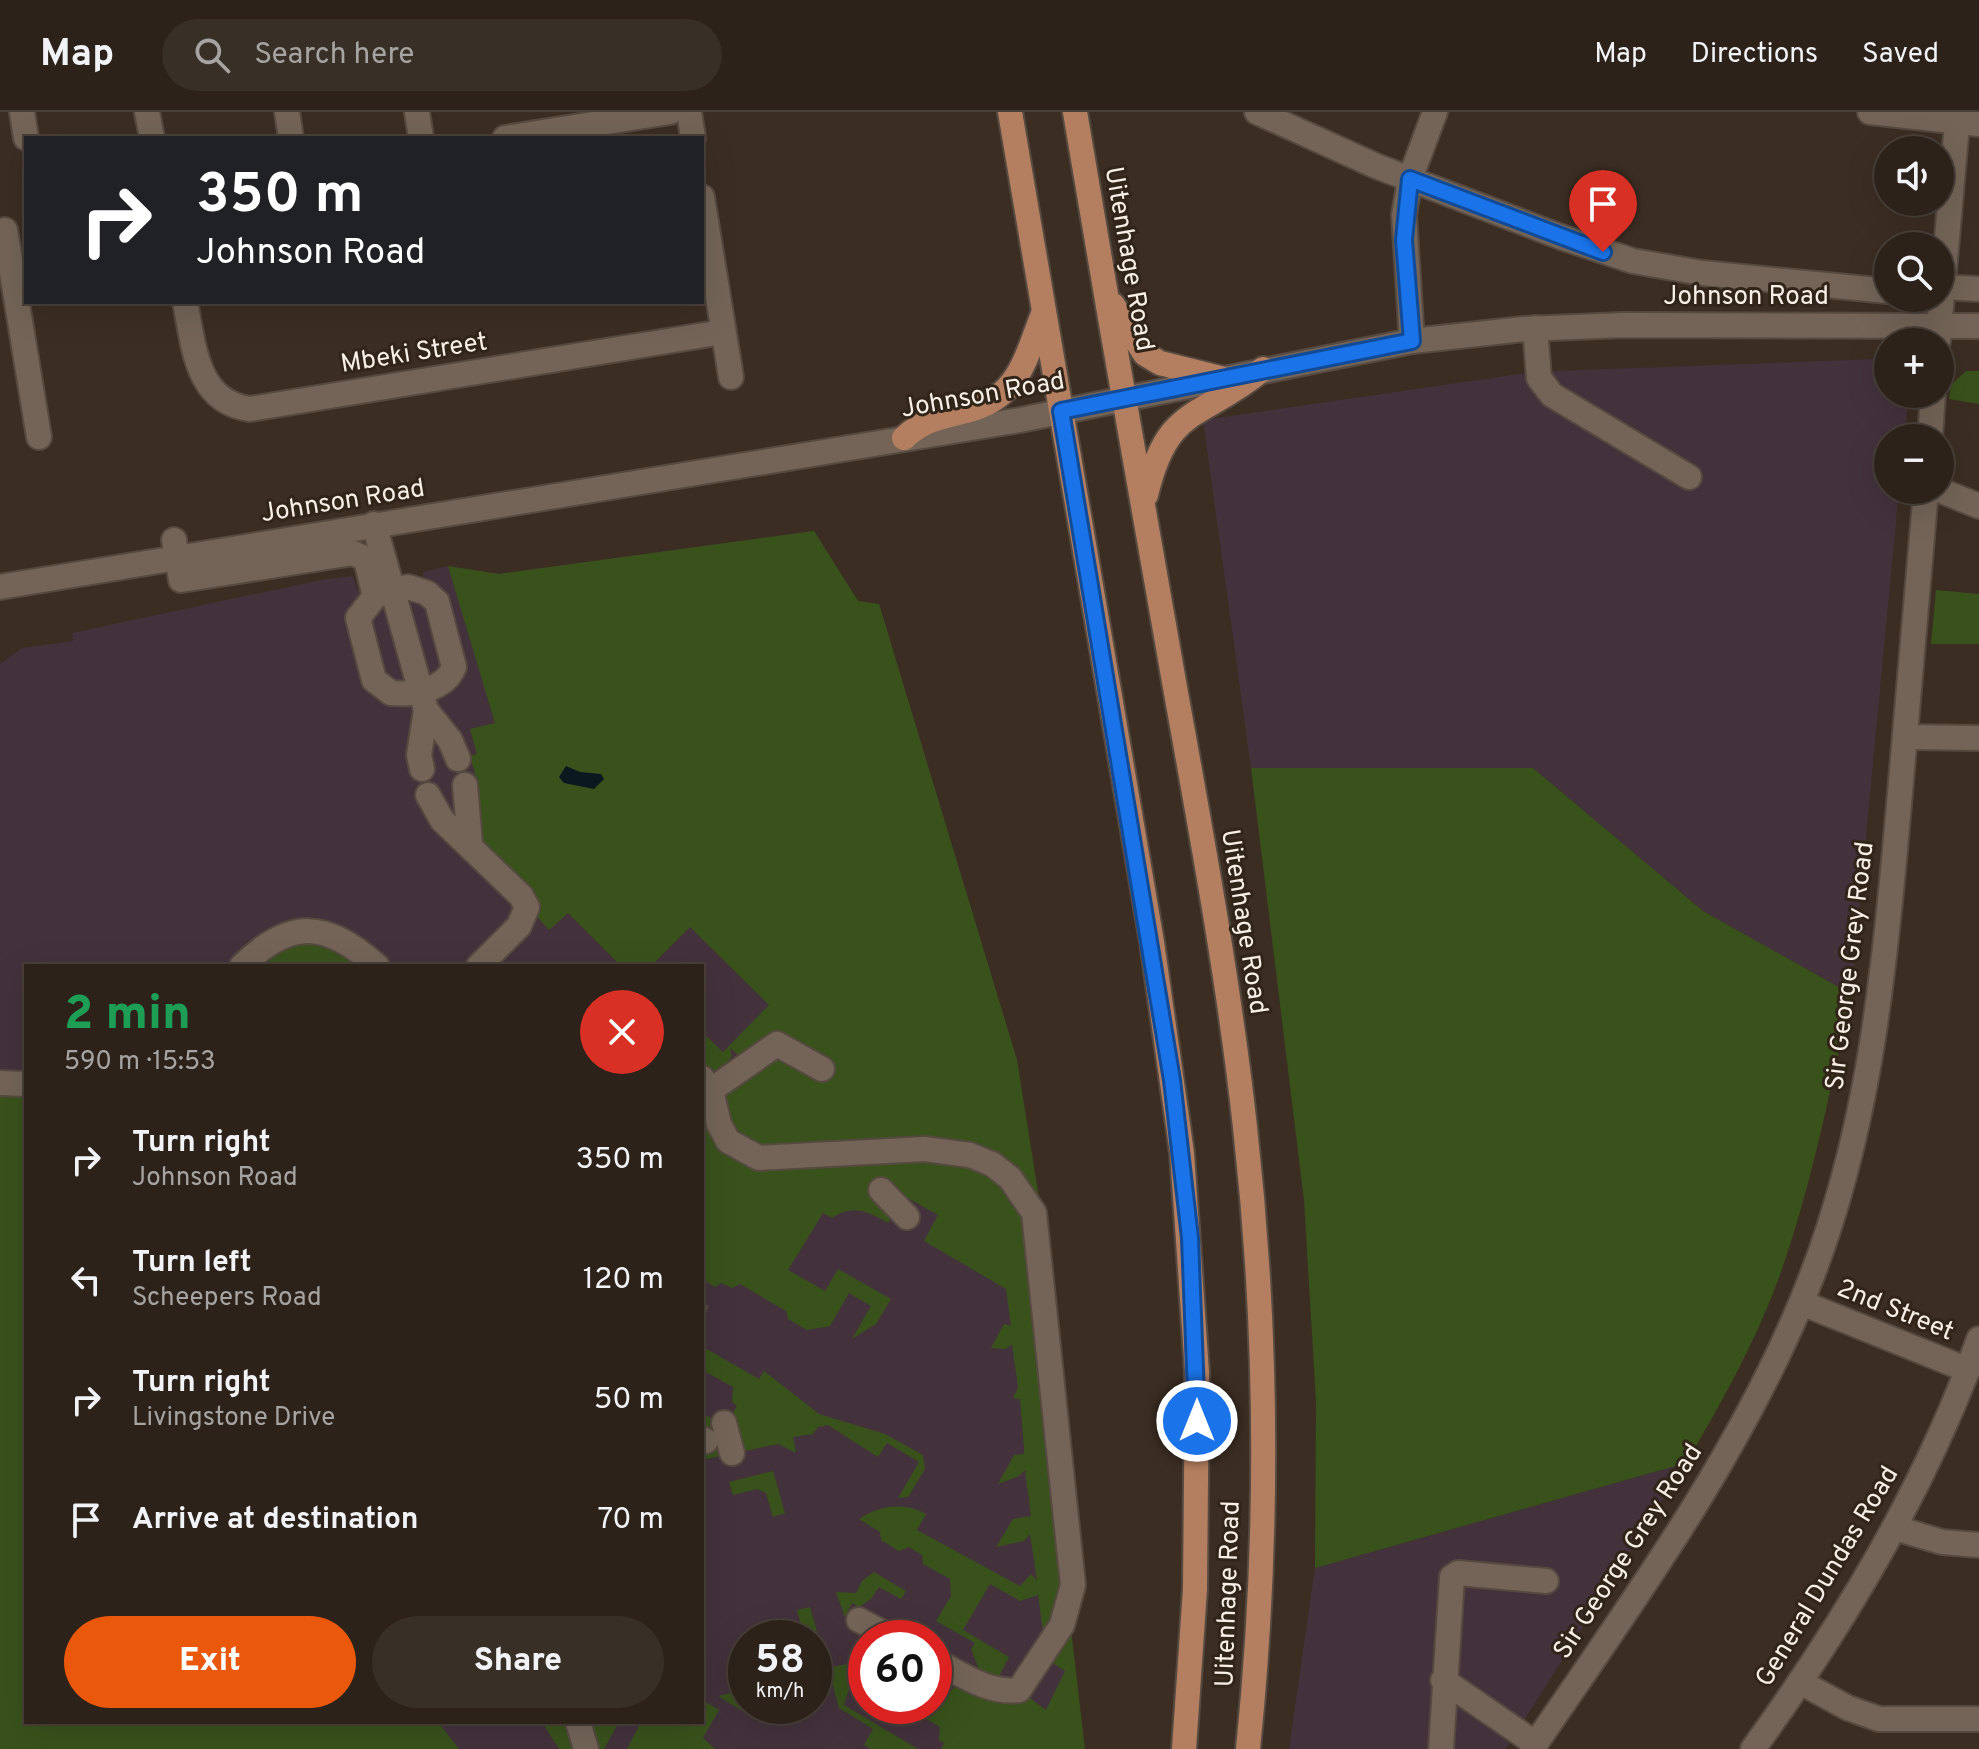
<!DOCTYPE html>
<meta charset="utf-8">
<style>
:root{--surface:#2c221a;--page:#382f27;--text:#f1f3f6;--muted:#a6a4a2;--line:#483f39;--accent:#ea580c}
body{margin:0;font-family:Overpass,sans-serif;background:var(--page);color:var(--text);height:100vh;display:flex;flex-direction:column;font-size:30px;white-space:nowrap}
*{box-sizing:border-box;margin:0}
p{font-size:26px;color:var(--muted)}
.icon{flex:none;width:44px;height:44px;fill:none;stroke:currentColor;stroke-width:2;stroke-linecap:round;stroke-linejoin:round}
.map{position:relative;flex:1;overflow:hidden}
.drawer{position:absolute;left:24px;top:852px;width:680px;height:760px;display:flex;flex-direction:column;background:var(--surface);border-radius:0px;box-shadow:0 8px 32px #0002,0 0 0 2px var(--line)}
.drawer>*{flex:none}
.guide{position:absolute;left:24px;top:24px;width:680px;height:168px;border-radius:0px;box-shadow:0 8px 32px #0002,0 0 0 2px var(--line);background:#202124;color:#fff;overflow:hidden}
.buttons{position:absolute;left:1874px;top:24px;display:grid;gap:16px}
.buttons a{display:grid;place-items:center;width:80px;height:80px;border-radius:50%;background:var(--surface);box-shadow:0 8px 32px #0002,0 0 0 2px var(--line);font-size:40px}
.speed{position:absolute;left:728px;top:1508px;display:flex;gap:16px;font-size:40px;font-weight:700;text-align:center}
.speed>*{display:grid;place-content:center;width:104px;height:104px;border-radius:50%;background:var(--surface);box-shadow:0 8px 32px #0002,0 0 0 2px var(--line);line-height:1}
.speed small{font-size:20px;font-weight:400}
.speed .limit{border:12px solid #d22;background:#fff;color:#111}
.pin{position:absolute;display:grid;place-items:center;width:68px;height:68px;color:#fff;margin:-82px -34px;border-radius:50% 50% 50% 0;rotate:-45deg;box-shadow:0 0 8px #0007}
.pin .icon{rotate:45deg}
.me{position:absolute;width:88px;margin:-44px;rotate:0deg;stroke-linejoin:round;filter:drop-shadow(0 0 6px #0008)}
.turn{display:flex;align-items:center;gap:28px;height:168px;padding:0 40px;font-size:36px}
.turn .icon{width:104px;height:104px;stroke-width:2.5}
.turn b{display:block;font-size:56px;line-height:68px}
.round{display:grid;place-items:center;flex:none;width:84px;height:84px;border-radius:42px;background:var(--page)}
.head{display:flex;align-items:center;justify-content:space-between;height:136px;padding:0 40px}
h1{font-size:48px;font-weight:800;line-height:60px;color:#1e9e55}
.primary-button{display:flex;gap:16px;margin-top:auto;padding:16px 40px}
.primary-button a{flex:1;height:92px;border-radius:48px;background:var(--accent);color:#fff;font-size:32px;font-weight:800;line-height:92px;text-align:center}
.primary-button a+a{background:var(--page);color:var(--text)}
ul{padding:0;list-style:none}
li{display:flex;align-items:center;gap:24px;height:120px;padding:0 40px}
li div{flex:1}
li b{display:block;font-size:30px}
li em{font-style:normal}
header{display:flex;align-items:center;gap:48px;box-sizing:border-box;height:112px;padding:0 40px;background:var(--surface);border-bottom:2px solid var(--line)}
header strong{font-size:38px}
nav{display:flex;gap:44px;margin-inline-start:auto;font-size:28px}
.search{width:560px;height:72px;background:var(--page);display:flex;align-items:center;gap:20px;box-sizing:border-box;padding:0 28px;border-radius:44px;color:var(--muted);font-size:30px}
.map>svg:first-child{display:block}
.education{fill:#43323c;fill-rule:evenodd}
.green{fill:#39521c;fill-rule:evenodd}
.water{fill:#0a1920}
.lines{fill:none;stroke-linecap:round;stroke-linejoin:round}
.minor-tunnel{stroke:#574a40;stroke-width:24;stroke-dasharray:24 12;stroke-linecap:butt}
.minor-casing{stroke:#554940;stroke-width:28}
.major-casing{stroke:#554940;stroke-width:28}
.minor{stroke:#736457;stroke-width:24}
.major{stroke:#b47f60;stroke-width:24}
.route-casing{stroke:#114b97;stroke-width:20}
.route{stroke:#1a73e8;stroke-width:14}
.labels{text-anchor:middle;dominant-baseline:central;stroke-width:6;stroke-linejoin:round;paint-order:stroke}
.street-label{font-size:26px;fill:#f8efe7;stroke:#312418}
</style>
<header>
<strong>Map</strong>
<div class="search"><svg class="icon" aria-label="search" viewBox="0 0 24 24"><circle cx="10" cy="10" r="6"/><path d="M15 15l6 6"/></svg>Search here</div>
<nav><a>Map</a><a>Directions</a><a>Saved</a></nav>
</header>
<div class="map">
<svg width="1979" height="1637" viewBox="0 0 1979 1637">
<rect width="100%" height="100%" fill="#3b2d22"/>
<g class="education">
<path d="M 1879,247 L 1888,261 L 1888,282 L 1901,282 L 1908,292 L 1904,326 L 1888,326 L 1888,378 L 1899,378 L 1851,882 L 1703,799 L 1533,656 L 1251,656 L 1203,308 L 1526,261 L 1539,266 L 1553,259 Z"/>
<path d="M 814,419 L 858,489 L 879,492 L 1017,948 L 1028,1155 L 1083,1637 L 0,1637 L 0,552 L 22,536 L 73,529 L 72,521 L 321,468 L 353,464 L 358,479 L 423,466 L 423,460 L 448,454 L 499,462 ZM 26,854 L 702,854 L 702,1610 L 26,1610 ZM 746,1526 L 814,1526 L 814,1594 L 746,1594 ZM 866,1526 L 934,1526 L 934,1594 L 866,1594 Z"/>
<path d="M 1686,1351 L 1506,1637 L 1289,1637 L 1315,1456 Z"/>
</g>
<g class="green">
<path d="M 1966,259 L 1979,259 L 1979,292 L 1949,287 L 1951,273 Z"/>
<path d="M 814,419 L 858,489 L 879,492 L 1017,948 L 1051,1161 L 1042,1161 L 1045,1190 L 1033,1193 L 1085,1637 L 941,1637 L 944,1631 L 939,1628 L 940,1615 L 921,1604 L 924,1599 L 919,1595 L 934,1594 L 934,1569 L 951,1579 L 955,1574 L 965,1580 L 971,1578 L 979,1564 L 974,1561 L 978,1555 L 971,1537 L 975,1531 L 936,1509 L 951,1484 L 950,1467 L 923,1452 L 922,1443 L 909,1435 L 899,1439 L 881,1428 L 880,1420 L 859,1407 C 879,1393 905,1390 926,1402 L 917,1418 L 1020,1474 L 1031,1462 L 1037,1468 L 1030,1422 L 1024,1429 L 996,1435 L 1013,1407 L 1031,1404 L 1025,1358 L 1019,1364 L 998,1372 L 1014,1343 L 1024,1342 L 1024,1336 L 1020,1287 L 1013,1286 L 1018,1275 L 1012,1232 L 1006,1237 L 991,1236 L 1004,1212 L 1011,1214 L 1006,1177 L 924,1129 L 938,1103 L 904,1084 L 888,1111 C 867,1099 853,1092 832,1106 L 823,1101 L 788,1158 L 825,1179 L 838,1157 L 891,1187 L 876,1212 L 852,1227 L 871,1194 L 849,1181 L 830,1214 L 807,1218 L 788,1207 L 786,1199 L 740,1172 L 732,1176 L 721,1171 L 715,1175 L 702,1167 L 702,966 L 711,978 L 747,951 L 730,936 L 732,944 L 718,962 L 702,951 L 702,920 L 723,940 L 769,893 L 690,815 L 651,854 L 621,854 L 568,801 L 549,818 L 470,731 L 465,673 L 477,669 L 470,644 L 477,642 L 470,617 L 495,611 L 448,454 L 499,462 ZM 990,1472 L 1020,1489 L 1038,1483 L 1043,1519 L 1034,1539 L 1065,1559 L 1046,1598 L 1019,1578 L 996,1570 L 1009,1545 L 963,1518 Z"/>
<path d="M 1936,478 L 1979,482 L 1979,532 L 1931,532 Z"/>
<path d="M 1251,656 L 1533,656 L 1703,799 L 1851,882 C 1830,979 1811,1078 1777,1171 C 1753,1235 1720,1293 1686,1351 L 1315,1456 L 1316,1289 L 1304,1088 Z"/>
<path d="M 305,818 L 362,854 L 242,854 Z"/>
<path d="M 0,971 L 26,972 L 26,1610 L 438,1610 L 459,1637 L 0,1637 Z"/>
<path d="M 703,1235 L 759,1267 L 764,1259 L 819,1302 L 885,1322 L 923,1343 L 925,1357 L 908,1385 L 898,1386 L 919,1350 L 887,1331 L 878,1345 L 828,1313 L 818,1315 L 813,1322 L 793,1325 L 796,1341 L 778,1332 L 702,1348 L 702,1301 L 719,1311 L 727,1310 L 737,1294 L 732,1290 L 733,1275 L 702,1258 Z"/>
<path d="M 773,1359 L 785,1401 L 773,1405 L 766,1381 L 757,1377 L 733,1383 L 729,1370 Z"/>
<path d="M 874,1460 L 906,1479 L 901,1487 L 879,1475 L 871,1487 L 859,1495 L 852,1491 L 845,1505 L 836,1480 L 856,1481 L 862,1469 Z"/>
<path d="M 810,1495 L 820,1530 L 814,1531 L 814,1526 L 797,1526 L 803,1520 L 797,1498 Z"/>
<path d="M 846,1552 L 866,1564 L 866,1572 L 857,1574 L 854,1579 L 849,1577 L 844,1593 L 918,1637 L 871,1637 L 864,1633 L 873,1617 L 839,1596 L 828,1556 Z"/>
<path d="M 746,1577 L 746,1594 L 765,1594 L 757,1608 L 718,1584 Z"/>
<path d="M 702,1588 L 719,1598 L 703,1626 L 715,1637 L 627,1637 L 641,1610 L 702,1610 Z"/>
<path d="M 542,1610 L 619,1610 L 604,1637 L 559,1637 Z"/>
</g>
<path class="water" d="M 566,654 L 580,660 L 601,662 L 604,667 L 594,677 L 564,671 L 559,665 Z"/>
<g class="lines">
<path class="minor-tunnel" d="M 702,1204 L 705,1205"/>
<defs>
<g id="minor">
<path d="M 22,0 L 26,26"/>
<path d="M 147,0 L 152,26"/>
<path d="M 287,0 L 291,26"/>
<path d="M 417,0 L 421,26"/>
<path d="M 689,0 L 693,26"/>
<path d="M 1257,0 L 1376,54 L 1561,125 L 1633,149 L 1702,161 L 1888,179"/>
<path d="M 1870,0 L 1979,12"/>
<path d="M 505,26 L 670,0"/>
<path d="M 702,85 L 731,265"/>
<path d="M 5,118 L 39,325"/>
<path d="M 1940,175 L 1979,177"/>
<path d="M 185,190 C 194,234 196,290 250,297 L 723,220"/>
<path d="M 1535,216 L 1539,266 L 1552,283 L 1689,365"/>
<path d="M 1412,229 L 1404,103 L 1410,67 L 1435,0"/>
<path d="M 1938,229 L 1958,0"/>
<path d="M 1930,326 L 1933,282"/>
<path d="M 1939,378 L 1979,394"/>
<path d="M 374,412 L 426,598 L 450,628 L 458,647"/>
<path d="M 174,428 L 181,468 L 353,441 L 366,447 L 373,477"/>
<path d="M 0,475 L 1020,308 L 1412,229 L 1524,217 L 1624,213 L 1979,214"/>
<path d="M 408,475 L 427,481 L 437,490 L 454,555 C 445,578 414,583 391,581 L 374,568 L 358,506 L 376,483 Z"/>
<path d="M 1905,625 L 1979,626"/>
<path d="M 422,657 L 419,643 L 426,598"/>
<path d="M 465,673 L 470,731"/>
<path d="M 428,683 L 442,708 L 521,784 L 527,795 L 519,814 L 479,854"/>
<path d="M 242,854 C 292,805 327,810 377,854"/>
<path d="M 702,966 L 711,978 L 719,1012 L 728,1029 L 759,1046 L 925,1037 L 970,1043 L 992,1052 L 1010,1066 L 1034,1101 L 1073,1473 L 1062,1513 L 1019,1578 C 988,1582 961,1562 934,1548"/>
<path d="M 0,971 L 26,972"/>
<path d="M 711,978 L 777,932 L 822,957"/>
<path d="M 881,1078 L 907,1105"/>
<path d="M 1802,1191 L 1968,1258"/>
<path d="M 724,1311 L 732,1341"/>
<path d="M 702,1327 L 706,1329"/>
<path d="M 1895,1416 L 1942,1430 L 1979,1433"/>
<path d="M 859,1508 L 893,1526"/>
<path d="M 1443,1568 L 1536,1632"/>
<path d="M 1800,1570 L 1848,1596 L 1879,1607 L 1979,1607"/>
<path d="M 578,1610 L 586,1637"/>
<path d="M 1441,1637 L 1452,1465 L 1458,1461 L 1546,1469"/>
<path d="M 1532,1637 C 1630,1493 1734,1352 1801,1191 C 1865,1040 1883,877 1897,715 C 1907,603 1916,491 1926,378"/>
<path d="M 1753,1637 C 1845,1510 1926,1375 1979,1227"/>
</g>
<g id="major">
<path d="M 1010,0 L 1152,830 L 1182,1041 L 1197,1260 L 1195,1477 L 1184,1637"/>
<path d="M 1075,0 C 1107,194 1142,387 1176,581 C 1202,725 1229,870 1245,1015 C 1268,1220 1269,1432 1248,1637"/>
<path d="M 1113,193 L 1145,242 L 1160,251 L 1220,266"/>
<path d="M 904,326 C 923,308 941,305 966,299 C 1019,286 1025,247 1043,202"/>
<path d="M 1146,383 C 1168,291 1200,309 1263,257"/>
</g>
</defs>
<use href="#minor" class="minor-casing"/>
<use href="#major" class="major-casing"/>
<use href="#minor" class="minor"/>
<use href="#major" class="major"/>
</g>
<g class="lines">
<defs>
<path id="route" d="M 1197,1309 L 1190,1126 L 1172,968 L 1061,299 L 1412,229 L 1404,128 L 1410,67 L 1603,140"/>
</defs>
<use href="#route" class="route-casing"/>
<use href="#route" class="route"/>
</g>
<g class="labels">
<g class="street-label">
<text transform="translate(1128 147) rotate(80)">Uitenhage Road</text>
<text x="1746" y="185">Johnson Road</text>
<text transform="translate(414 242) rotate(-9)">Mbeki Street</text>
<text transform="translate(983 284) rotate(-10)">Johnson Road</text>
<text transform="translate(343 390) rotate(-9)">Johnson Road</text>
<text transform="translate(1243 810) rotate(81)">Uitenhage Road</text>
<text transform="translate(1851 854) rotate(-83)">Sir George Grey Road</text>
<text transform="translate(1895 1199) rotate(22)">2nd Street</text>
<text transform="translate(1629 1440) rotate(-57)">Sir George Grey Road</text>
<text transform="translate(1828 1465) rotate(-59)">General Dundas Road</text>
<text transform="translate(1229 1482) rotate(-88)">Uitenhage Road</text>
</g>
</g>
</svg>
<div class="buttons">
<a><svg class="icon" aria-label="sound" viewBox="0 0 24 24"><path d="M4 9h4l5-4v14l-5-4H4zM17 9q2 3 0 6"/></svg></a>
<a><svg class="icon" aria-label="search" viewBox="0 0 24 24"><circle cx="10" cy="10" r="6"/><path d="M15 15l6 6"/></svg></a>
<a>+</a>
<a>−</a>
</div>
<div class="speed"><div>58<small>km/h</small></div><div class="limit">60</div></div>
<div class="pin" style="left:1603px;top:140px;background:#d93025"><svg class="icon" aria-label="arrive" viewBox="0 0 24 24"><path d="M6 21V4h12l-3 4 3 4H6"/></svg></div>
<svg class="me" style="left:1197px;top:1309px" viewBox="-20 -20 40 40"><circle r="17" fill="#1a73e8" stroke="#fff" stroke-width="3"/><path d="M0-11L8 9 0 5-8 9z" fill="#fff"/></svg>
<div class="guide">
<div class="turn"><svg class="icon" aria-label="right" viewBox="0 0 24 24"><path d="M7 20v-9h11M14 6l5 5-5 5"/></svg><div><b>350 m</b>Johnson Road</div></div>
</div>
<section class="drawer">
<div class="head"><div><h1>2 min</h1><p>590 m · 15:53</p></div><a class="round" style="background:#d93025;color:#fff"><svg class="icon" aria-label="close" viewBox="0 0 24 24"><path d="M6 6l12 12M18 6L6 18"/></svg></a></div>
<ul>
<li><svg class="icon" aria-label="right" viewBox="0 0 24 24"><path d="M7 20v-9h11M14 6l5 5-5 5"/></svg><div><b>Turn right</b><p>Johnson Road</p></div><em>350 m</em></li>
<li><svg class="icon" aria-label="left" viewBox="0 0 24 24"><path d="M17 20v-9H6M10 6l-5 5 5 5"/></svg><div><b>Turn left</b><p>Scheepers Road</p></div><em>120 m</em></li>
<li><svg class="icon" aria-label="right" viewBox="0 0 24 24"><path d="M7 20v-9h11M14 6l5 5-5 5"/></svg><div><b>Turn right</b><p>Livingstone Drive</p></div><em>50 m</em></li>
<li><svg class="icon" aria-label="arrive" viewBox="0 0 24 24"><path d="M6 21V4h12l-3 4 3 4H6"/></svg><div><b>Arrive at destination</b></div><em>70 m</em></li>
</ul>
<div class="primary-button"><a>Exit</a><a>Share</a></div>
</section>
</div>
